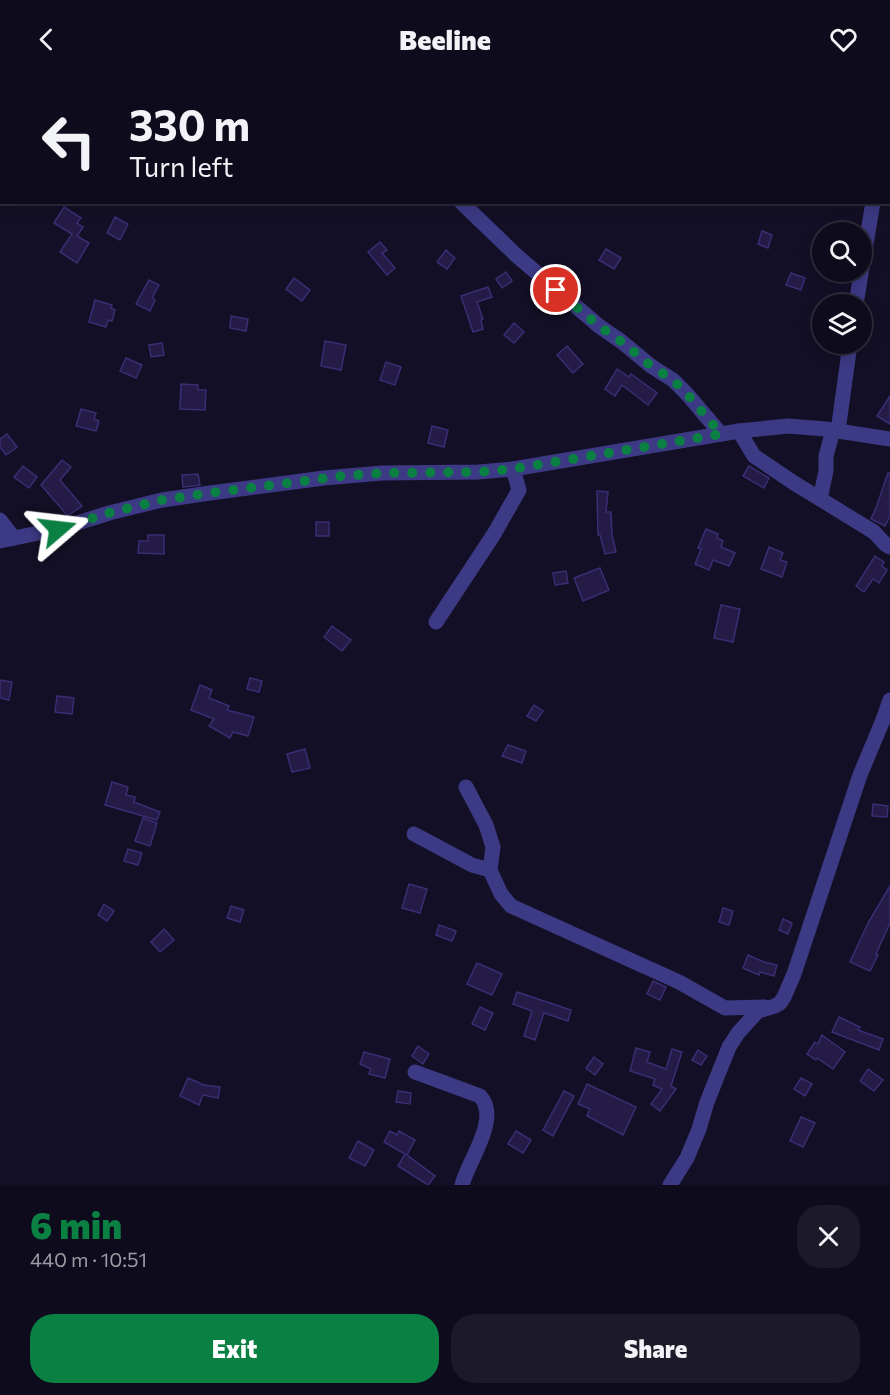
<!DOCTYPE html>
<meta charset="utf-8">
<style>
:root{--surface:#0e0b1c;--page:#1c1929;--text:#f1f3f6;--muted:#9b9ba3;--line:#2e2b3b;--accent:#0b8043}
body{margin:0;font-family:Commissioner,sans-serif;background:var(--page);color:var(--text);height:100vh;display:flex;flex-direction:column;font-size:22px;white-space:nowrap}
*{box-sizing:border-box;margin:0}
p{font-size:20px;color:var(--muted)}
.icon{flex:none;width:33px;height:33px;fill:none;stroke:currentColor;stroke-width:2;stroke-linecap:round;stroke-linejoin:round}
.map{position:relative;height:1107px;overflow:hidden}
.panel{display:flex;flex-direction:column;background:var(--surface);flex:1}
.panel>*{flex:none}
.hud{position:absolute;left:0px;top:0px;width:891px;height:126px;box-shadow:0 3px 15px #0003,0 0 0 2px var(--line);background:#0e0b1c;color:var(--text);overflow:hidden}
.controls{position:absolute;left:812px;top:144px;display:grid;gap:12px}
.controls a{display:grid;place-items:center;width:60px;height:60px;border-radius:50%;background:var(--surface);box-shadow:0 3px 15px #0003,0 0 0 2px var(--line);font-size:30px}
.pin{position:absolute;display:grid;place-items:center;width:51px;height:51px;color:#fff;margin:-26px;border:3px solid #fff;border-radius:50%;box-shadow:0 2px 6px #0007}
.me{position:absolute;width:66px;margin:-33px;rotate:73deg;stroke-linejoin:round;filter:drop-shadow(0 0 4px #0008)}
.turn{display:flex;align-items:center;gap:21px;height:126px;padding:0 30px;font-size:27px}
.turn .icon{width:78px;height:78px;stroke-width:2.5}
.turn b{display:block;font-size:42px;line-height:51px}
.round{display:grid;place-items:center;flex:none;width:63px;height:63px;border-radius:24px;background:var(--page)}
.head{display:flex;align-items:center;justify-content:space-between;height:102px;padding:0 30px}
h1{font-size:36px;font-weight:800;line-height:45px;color:var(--accent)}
.cta{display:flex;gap:12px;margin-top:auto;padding:12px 30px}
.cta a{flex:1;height:69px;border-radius:24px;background:var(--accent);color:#fff;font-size:24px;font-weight:800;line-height:69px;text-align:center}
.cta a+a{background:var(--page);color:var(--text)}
header{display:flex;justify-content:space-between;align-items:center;height:78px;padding:0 30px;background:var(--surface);font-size:27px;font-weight:800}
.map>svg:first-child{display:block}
.building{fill:#241b47;stroke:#3b2d73;stroke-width:1.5}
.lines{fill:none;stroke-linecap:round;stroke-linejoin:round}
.street{stroke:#3d3a85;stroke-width:15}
.route{stroke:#0b8043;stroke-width:10;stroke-dasharray:0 18}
</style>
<header><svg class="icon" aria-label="back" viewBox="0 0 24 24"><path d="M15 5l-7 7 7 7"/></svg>Beeline<svg class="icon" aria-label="heart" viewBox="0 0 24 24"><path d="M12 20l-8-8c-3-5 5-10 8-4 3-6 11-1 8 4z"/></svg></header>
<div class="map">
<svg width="890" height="1107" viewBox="0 0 890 1107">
<rect width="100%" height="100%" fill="#130f26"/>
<g class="building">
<path d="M 64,129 L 81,140 L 77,145 L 83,149 L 77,158 L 89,165 L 77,185 L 60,174 L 72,156 L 54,145 Z"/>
<path d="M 115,139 L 128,146 L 120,162 L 107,155 Z"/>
<path d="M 762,153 L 772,157 L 768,170 L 758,166 Z"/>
<path d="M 380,164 L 387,172 L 382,175 L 395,190 L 387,197 L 368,174 Z"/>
<path d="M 606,171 L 621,180 L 614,191 L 599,182 Z"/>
<path d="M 446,172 L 455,180 L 447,191 L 437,184 Z"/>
<path d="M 506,194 L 512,203 L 502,210 L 496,201 Z"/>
<path d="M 791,195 L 805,200 L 801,212 L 786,207 Z"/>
<path d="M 294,200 L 310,212 L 302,223 L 286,211 Z"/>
<path d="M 149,202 L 159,207 L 152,220 L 155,222 L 150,233 L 136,226 Z"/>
<path d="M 488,209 L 492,219 L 477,224 L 483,241 L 481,242 L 483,251 L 473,254 L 461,218 Z"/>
<path d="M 95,222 L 112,227 L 111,230 L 115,232 L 112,243 L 108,242 L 106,249 L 89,244 Z"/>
<path d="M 231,238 L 248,241 L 246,253 L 230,250 Z"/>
<path d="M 514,245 L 524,254 L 514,265 L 504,257 Z"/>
<path d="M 325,263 L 346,267 L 341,292 L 321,288 Z"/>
<path d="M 162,265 L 164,277 L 151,279 L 149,267 Z"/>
<path d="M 567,268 L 583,286 L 573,295 L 557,277 Z"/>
<path d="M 126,280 L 142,287 L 136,300 L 120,293 Z"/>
<path d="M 386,284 L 401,289 L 395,307 L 380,302 Z"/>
<path d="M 617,291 L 629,299 L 631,296 L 657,315 L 648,327 L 622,307 L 615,318 L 605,311 Z"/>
<path d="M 181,306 L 198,307 L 198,312 L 206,312 L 205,332 L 180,331 Z"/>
<path d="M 890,318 L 890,346 L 877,338 Z"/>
<path d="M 81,331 L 96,335 L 94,341 L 99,343 L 96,353 L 76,348 Z"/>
<path d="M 432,348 L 448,352 L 444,369 L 428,365 Z"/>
<path d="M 7,356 L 17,369 L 6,377 L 0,369 L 0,361 Z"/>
<path d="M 62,382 L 71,389 L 60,402 L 82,428 L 69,437 L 67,437 L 41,407 Z"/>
<path d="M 23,388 L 37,399 L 29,410 L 14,399 Z"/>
<path d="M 749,388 L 769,400 L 764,410 L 743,398 Z"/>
<path d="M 888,395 L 890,395 L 890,438 L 885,448 L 871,441 L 876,430 Z"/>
<path d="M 198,396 L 200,407 L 183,409 L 182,397 Z"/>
<path d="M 597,413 L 608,414 L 606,434 L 611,434 L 612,457 L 616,474 L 605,476 L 600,457 L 598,457 Z"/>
<rect x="316" y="444" width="13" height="14"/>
<path d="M 706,451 L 718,456 L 717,460 L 723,463 L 721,469 L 735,475 L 729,488 L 713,482 L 709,492 L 695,486 L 701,471 L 698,470 Z"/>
<path d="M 148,457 L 164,457 L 164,476 L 138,475 L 139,463 L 148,463 Z"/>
<path d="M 769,469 L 783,475 L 780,482 L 787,484 L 782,499 L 761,491 Z"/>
<path d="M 875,478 L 884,484 L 882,488 L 887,492 L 879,505 L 873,501 L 864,514 L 856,508 Z"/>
<path d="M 600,490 L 609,512 L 583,523 L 574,500 Z"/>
<path d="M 566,493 L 568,505 L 555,507 L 553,495 Z"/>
<path d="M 721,527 L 740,531 L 733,564 L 714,560 Z"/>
<path d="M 332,548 L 351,562 L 342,573 L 324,559 Z"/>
<path d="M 250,600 L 262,603 L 259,614 L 247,611 Z"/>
<path d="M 0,602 L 12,604 L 9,622 L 0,620 Z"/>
<path d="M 200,607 L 212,612 L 209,620 L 229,628 L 227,632 L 254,639 L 248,658 L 233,654 L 230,660 L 209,648 L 214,641 L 191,632 Z"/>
<path d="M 57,618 L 74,620 L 72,636 L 55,634 Z"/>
<path d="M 534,627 L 543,633 L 536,643 L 527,638 Z"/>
<path d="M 508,667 L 526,673 L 522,685 L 502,678 Z"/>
<path d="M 305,671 L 310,690 L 292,694 L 287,676 Z"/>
<path d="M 112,704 L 128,709 L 126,717 L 135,719 L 134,724 L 160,734 L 157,742 L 105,727 Z"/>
<path d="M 873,726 L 888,728 L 887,739 L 872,738 Z"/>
<path d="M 143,740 L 157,745 L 150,768 L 135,763 Z"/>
<path d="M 128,771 L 142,775 L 138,787 L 124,783 Z"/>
<path d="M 409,806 L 427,811 L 420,835 L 402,830 Z"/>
<path d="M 890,808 L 890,845 L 876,876 L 878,877 L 870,893 L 850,884 L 868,845 Z"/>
<path d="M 104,826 L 114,833 L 107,843 L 98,837 Z"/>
<path d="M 231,828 L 244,832 L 240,844 L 227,840 Z"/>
<path d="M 723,830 L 733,833 L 729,847 L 719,844 Z"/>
<path d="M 783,841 L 792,845 L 788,856 L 779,852 Z"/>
<path d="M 439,847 L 456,853 L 452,863 L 436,857 Z"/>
<path d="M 164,851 L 174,862 L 160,874 L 151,864 Z"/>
<path d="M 748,877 L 764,884 L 777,887 L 774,898 L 760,894 L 759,897 L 743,890 Z"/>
<path d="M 477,885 L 502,896 L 492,917 L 467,906 Z"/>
<path d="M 653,903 L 666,909 L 660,922 L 647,916 Z"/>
<path d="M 517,914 L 571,932 L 568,943 L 544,935 L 535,962 L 524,958 L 532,933 L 513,926 Z"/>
<path d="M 480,929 L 493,935 L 485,952 L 472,946 Z"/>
<path d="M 839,939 L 860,949 L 858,952 L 883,961 L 879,972 L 832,954 Z"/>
<path d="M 822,957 L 845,974 L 833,991 L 817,980 L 816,982 L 807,976 L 815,964 L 818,966 Z"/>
<path d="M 418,968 L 429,976 L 423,986 L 412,978 Z"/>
<path d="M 636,970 L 650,974 L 647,984 L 666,991 L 672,971 L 682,974 L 671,1008 L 676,1011 L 660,1033 L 651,1026 L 662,1011 L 653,1007 L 655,1001 L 630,993 Z"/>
<path d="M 698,972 L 707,978 L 701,987 L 692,982 Z"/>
<path d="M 364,974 L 390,981 L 385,1000 L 369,996 L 371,991 L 360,986 Z"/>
<path d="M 594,979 L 603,986 L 595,997 L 586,990 Z"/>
<path d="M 868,991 L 883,1002 L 874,1013 L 860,1003 Z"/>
<path d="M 188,1000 L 204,1007 L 220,1009 L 218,1020 L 203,1017 L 199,1027 L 180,1018 Z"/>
<path d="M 801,1000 L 812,1006 L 805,1018 L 794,1011 Z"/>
<path d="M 587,1006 L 636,1029 L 623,1057 L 587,1038 L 590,1031 L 578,1026 Z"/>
<path d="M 398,1013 L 411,1015 L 410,1026 L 396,1024 Z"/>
<path d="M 564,1013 L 574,1018 L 553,1058 L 543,1052 Z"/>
<path d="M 801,1039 L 815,1045 L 803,1069 L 790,1063 Z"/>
<path d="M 390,1053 L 397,1057 L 399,1053 L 415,1062 L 407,1077 L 435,1098 L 428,1107 L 398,1088 L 405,1076 L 384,1064 Z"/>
<path d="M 516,1053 L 531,1062 L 523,1075 L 508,1066 Z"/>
<path d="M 358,1063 L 374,1072 L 365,1088 L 349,1080 Z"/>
</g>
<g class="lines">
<g class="street">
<path d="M 321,0 L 323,2"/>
<path d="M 890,27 L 890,23"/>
<path d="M 461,124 L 517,178 L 599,248 L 622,264 L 651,288 L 673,302 L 687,316 L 721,356"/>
<path d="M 856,226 L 873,124"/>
<path d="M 739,353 L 754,378 L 794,405 L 874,454 L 885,466 L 890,469"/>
<path d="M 838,353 L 850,266"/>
<path d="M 820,421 L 826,393 L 826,378 L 833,352"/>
<path d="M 0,442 L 14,460"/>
<path d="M 0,463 L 58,451 L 109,435 L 162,422 L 210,415 L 324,400 L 382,395 L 479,394 L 513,391 L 739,353 L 788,348 L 825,351 L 890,361"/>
<path d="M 436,544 L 494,456 L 519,412 L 513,391"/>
<path d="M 466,709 L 486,747 L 493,769 L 490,792 L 501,816 L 511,828 L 679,904 L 725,930 L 765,929"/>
<path d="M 414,756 L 472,787 L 490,792"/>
<path d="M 415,994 L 480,1018 C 501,1040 468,1083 462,1107"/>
<path d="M 670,1107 L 687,1080 L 699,1051 L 707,1024 L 729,969 L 738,955 L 758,933 L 775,928 L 780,925 L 784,919 L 794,896 L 860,697 L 883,642 L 890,622"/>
</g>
</g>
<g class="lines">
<path class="route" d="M 58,451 L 109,435 L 162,422 L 210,415 L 343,398 L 382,395 L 479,394 L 513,391 L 721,356 L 687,316 L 673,302 L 651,288 L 622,264 L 599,248 L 556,212"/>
</g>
</svg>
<div class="controls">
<a><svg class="icon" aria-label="search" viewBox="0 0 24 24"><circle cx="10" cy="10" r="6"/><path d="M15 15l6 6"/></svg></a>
<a><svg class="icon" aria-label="layers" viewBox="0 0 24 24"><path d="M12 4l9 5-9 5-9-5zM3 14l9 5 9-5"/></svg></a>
</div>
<div class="pin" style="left:556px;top:212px;background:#d93025"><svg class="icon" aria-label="arrive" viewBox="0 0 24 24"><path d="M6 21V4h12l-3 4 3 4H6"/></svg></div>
<svg class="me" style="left:58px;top:451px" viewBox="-20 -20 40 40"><path d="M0-17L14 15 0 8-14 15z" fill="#0b8043" stroke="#fff" stroke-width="4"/></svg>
<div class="hud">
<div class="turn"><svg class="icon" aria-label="left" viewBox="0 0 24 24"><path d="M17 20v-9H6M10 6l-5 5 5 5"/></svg><div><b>330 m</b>Turn left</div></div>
</div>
</div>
<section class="panel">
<div class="head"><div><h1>6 min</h1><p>440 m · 10:51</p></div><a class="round"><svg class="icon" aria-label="close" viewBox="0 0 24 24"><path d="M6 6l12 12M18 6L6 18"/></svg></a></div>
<div class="cta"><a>Exit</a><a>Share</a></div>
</section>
